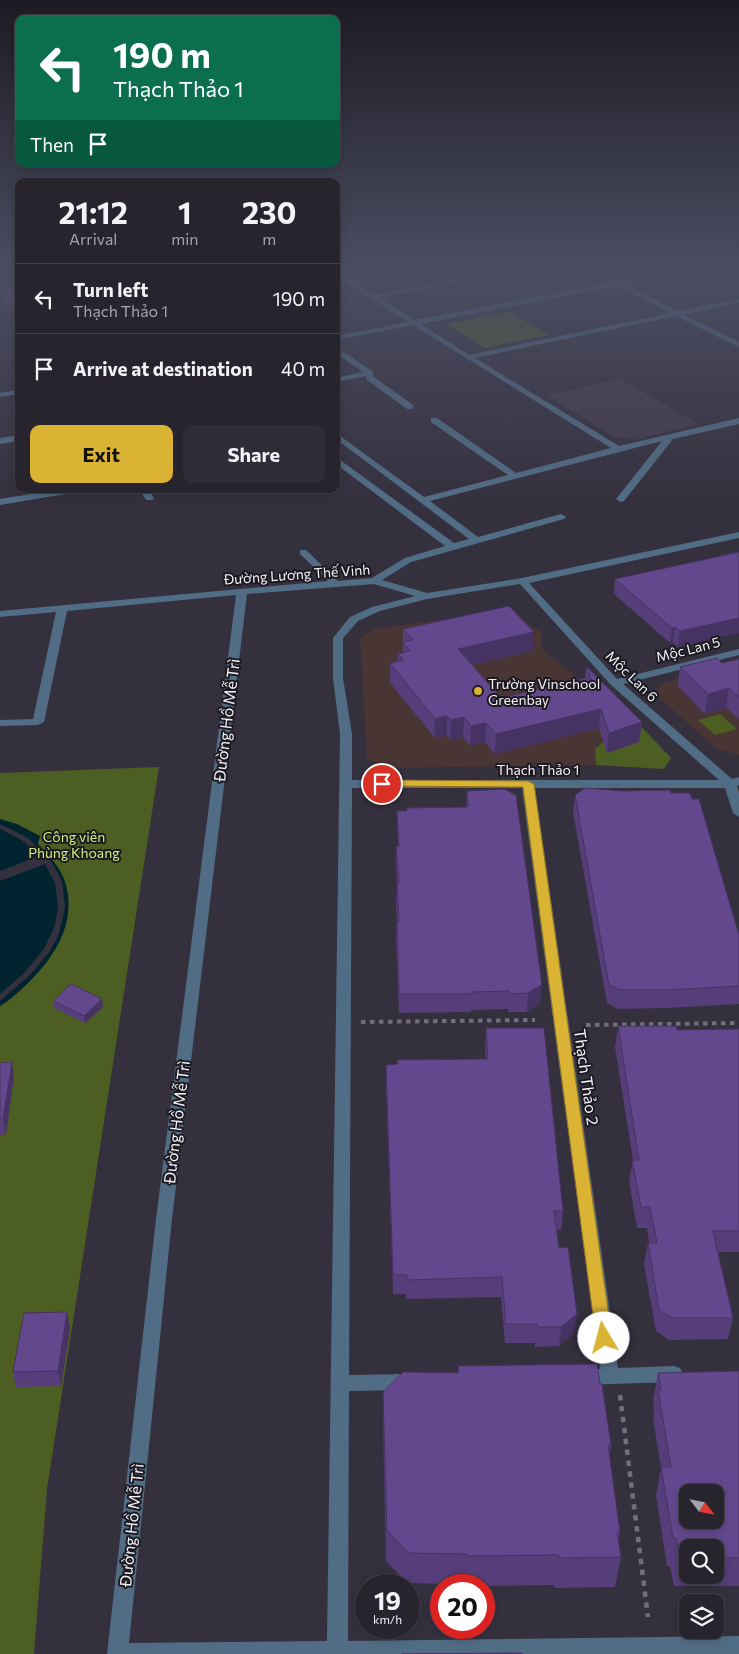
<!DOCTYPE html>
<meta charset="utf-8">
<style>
:root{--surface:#28242e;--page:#302c36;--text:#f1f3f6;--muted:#a5a4aa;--line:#44414a;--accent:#dab334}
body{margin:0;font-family:Commissioner,sans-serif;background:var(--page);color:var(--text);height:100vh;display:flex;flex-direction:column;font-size:19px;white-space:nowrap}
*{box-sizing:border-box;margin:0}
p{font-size:16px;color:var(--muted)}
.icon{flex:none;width:28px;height:28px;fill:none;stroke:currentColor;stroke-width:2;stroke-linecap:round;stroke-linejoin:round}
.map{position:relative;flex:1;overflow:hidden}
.drawer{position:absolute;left:15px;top:178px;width:325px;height:315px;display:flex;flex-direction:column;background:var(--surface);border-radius:10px;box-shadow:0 2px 8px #0003,0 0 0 1px var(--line)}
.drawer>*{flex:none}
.guide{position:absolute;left:15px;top:15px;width:325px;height:152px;border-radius:10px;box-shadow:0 2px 8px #0003,0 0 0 1px var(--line);background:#0b6e4f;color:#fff;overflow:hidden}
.needle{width:32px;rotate:122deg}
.tools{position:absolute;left:679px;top:1484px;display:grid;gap:10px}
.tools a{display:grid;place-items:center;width:45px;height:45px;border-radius:10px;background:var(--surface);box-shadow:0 2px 8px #0003,0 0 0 1px var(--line);font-size:25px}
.speed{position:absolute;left:355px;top:1574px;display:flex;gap:10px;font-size:25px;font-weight:700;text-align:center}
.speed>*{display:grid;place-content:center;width:65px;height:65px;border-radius:50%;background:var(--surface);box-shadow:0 2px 8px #0003,0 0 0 1px var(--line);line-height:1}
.speed small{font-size:12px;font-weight:400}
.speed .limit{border:8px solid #d22;background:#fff;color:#111}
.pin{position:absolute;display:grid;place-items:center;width:42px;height:42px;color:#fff;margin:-21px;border:2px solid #fff;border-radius:50%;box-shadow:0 1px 5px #0007}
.me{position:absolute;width:55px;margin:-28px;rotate:352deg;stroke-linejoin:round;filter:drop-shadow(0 0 4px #0008)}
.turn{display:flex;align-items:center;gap:18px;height:105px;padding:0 15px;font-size:22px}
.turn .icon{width:65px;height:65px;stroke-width:2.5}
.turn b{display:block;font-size:35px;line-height:42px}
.then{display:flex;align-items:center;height:48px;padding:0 15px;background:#0003;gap:10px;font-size:19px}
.eta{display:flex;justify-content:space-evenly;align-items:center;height:85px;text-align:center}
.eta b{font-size:30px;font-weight:700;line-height:35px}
.cta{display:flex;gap:10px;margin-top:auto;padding:10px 15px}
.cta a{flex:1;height:58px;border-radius:10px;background:var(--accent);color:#111;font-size:20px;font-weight:700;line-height:58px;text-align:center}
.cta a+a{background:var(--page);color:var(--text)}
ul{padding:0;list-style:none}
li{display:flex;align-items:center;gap:15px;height:70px;padding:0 15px;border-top:1px solid var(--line)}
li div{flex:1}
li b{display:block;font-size:19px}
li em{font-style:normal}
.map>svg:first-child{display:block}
.commercial{fill:#433b4b}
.education{fill:#493533}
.green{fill:#4d5e22}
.water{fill:#00242f}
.pier{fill:#35303e}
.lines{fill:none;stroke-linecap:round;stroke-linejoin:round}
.path-far1{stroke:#736e7b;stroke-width:4;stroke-dasharray:4.5 4.5;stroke-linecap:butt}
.path{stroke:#736e7b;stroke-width:4.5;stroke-dasharray:5.5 5.5;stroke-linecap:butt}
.minor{fill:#516d85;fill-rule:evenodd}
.wall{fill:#563e7a;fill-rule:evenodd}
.shaded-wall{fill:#463263}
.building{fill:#64488e;stroke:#463263;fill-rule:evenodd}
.route{fill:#dab334;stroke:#8e7422}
.poi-dot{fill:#dab334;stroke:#1c1a20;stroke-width:2}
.labels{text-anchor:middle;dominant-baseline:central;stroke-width:4;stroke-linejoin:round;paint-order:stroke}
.street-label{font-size:14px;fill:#f4f1fb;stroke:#1c1a20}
.poi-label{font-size:14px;fill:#f4f1fb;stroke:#1c1a20;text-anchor:start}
.park-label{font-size:14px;fill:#ceee7f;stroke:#1c1a20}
.near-street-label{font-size:16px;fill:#f4f1fb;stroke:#1c1a20}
</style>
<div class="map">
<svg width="739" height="1654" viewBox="0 0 739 1654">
<rect width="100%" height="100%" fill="#35303e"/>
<path class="commercial" d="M 620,379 L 699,424 L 633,440 L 614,437 L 547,395 Z"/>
<g class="education">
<path d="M 509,611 L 542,633 L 542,648 L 549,655 L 611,705 L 636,721 L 602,741 L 595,749 L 596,765 L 385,768 L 367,758 L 360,638 L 373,629 Z"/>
<path d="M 739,670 L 739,755 L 716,748 L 655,694 L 660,684 L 699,673 Z"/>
</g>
<g class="green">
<path d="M 509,312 L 549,335 L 484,348 L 446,324 Z"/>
<path d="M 720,714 L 737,729 L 715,735 L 698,720 Z"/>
<path d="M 636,721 L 671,758 L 664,769 L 596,765 L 595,749 L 613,732 Z"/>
<path d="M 159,767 L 47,1489 L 34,1654 L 0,1654 L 0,773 Z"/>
</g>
<path class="water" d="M 0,819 L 17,824 L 40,836 L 38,844 C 49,856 62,868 66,885 C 77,925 52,961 24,987 C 16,994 9,1001 0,1006 Z"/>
<path class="pier" d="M 0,824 L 28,838 L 51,861 L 62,881 L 65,907 L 59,934 L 50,951 L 31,974 L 0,1001 L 0,994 L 25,972 L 44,949 L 55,925 L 58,907 L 55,883 L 45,864 L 0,881 L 0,871 L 39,856 L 23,841 L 0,829 Z"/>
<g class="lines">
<g class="path-far1">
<path d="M 361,1022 L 535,1020"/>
<path d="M 586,1025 L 739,1023"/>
</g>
<path class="path" d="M 620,1395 L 648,1617"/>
<g class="minor">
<path d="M 336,271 L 375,295 L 497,271 L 512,271 L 380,298 L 415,320 L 610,283 L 589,271 L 598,271 L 618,281 L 670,271 L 685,271 L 624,284 L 678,311 L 739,299 L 739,303 L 684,315 L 739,342 L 739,347 L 676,316 L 475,358 L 619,446 L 739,418 L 739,424 L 673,439 L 624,501 L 621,502 L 616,499 L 662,441 L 430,501 L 478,537 L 561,514 L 566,517 L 564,519 L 411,562 L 382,580 L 427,593 L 522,578 L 739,532 L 739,538 L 529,583 L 617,679 L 739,649 L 739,655 L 623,684 L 732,779 L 739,777 L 739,785 L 737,786 L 739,793 L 739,817 L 733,813 L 725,788 L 535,788 L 618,1368 L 674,1366 L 680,1368 L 683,1374 L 680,1380 L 674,1382 L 581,1385 L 575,1383 L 572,1377 L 575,1371 L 581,1369 L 600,1369 L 522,788 L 352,788 L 349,1375 L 409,1374 L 415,1376 L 418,1382 L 415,1388 L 409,1390 L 349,1391 L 348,1641 L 739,1636 L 739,1654 L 107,1654 L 156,1219 L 236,595 L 67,611 L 44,722 L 38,725 L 0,726 L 0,720 L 33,719 L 56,612 L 0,617 L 0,611 L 328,581 L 300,554 L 300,550 L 306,550 L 338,581 L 372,578 L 405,558 L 445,546 L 336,464 L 336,457 L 454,543 L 469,539 L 336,439 L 336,433 L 424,497 L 508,475 L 431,422 L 431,418 L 437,418 L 516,473 L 611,448 L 413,325 L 336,340 L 336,336 L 408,322 L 336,276 ZM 616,286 L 670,313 L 469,355 L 421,324 ZM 374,584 L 415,596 L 372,607 L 350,617 L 333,638 L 333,678 L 340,734 L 327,1641 L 129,1643 L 172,1219 L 247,594 ZM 520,584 L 611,685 L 719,780 L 352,780 L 352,734 L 343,678 L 343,638 L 358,621 L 380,611 L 427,599 Z"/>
<path d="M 336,347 L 372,371 L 374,377 L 413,405 L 413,409 L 407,409 L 367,380 L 366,376 L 336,382 L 336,378 L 363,372 L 336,353 Z"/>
<path d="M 17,390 L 19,394 L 0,397 L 0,393 Z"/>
<path d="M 19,435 L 19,441 L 0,444 L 0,438 Z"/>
<path d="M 62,489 L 82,489 L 77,492 L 0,505 L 0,499 Z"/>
<path d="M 139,489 L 147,489 L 154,498 L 152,500 L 146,500 Z"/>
</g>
</g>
<g class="wall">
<path d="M 352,271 L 472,271 L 380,289 Z"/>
<path d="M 19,287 L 19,318 L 3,300 L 2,290 Z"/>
<path d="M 739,552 L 678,647 L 673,643 L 670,643 L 614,594 L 615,579 Z"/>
<path d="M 403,629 L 534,632 L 533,651 L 472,665 L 501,698 L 585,678 L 586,666 L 642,722 L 639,742 L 607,753 L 599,728 L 495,754 L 485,742 L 470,746 L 463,737 L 450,740 L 447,736 L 435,738 L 390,683 L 390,663 L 398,662 L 398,654 L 403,653 Z"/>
<path d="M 739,659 L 739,719 L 726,708 L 705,714 L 678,686 L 680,667 L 722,663 Z"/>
<path d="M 467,791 L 540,1003 L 527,1012 L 508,1012 L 508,1009 L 471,1010 L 471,1012 L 399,1013 L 396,940 L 397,922 L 396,901 L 397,883 L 396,863 L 396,846 L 398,846 L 397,828 L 397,811 L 466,807 Z"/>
<path d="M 623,791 L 671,793 L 739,935 L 739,1004 L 665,1008 L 618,1009 L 607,1003 L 573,812 L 575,795 Z"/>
<path d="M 102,999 L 103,1007 L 85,1023 L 54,1008 L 53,1001 Z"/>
<path d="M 618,1026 L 677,1030 L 739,1029 L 739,1252 L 718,1252 L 733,1318 L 728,1339 L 669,1340 L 656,1331 L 644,1265 L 648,1243 L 649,1243 L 647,1228 L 637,1228 L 629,1181 L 633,1160 L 615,1047 Z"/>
<path d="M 486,1028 L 563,1211 L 561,1230 L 556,1230 L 559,1248 L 574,1333 L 559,1346 L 535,1347 L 535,1343 L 505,1343 L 501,1297 L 406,1299 L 406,1294 L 393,1294 L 386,1083 L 386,1065 L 397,1064 L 397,1060 L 486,1059 L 485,1047 Z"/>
<path d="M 0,1063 L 14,1077 L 6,1134 L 0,1135 Z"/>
<path d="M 67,1312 L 70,1328 L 61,1386 L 16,1387 L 13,1372 Z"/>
<path d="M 458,1366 L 600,1384 L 611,1445 L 609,1456 L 620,1532 L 618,1542 L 621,1557 L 615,1587 L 555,1588 L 554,1585 L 484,1586 L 484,1585 L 407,1583 L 386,1561 L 383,1424 L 383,1392 L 458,1373 Z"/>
<path d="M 739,1371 L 739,1586 L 674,1586 L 670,1566 L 667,1566 L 656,1495 L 661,1468 L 653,1418 L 654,1410 L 653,1401 L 658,1373 ZM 688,1548 L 715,1548 L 715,1575 L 688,1575 Z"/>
</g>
<g class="shaded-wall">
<path d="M 380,271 L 472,271 L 380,289 Z"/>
<path d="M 739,618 L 739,633 L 678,647 L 680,631 Z"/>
<path d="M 675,627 L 673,643 L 670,643 L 672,628 Z"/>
<path d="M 534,632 L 533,651 L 457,668 L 458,649 Z"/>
<path d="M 729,688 L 726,708 L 705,714 L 708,694 Z"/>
<path d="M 601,709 L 599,728 L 495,754 L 496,734 Z"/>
<path d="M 447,716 L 447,736 L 435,738 L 435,719 Z"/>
<path d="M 464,717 L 463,737 L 450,740 L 451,720 Z"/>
<path d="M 642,722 L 639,742 L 607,753 L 609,733 Z"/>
<path d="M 486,723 L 485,742 L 470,746 L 471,726 Z"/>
<path d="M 542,985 L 540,1003 L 527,1012 L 528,993 Z"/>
<path d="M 102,999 L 103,1007 L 85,1023 L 84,1016 Z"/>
<path d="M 12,1062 L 14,1077 L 6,1134 L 3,1119 Z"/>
<path d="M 67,1312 L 70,1328 L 61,1386 L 58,1371 Z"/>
<path d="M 577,1314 L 574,1333 L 559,1346 L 561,1327 Z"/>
</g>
<g class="building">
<path d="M 19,287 L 19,309 L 2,290 Z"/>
<path d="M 739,552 L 739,618 L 680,631 L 675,627 L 672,628 L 615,579 Z"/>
<path d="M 509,606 L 534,632 L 458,649 L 501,698 L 586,678 L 593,684 L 586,666 L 642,722 L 609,733 L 601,709 L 496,734 L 486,723 L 471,726 L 464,717 L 451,720 L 447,716 L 435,719 L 390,663 L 404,660 L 398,654 L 410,651 L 403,642 L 413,640 L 403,629 Z"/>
<path d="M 717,658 L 722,663 L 739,659 L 739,697 L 729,688 L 708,694 L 680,667 Z"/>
<path d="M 585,788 L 623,791 L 670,790 L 671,793 L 690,793 L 692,799 L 699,799 L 739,935 L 739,986 L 668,990 L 620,990 L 609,985 L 575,795 Z"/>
<path d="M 504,789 L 516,795 L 542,985 L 528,993 L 509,994 L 509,991 L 472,992 L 472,994 L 399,994 L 397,922 L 399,922 L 397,883 L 399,883 L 396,846 L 399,846 L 397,811 L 407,811 L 406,808 L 468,807 L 467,791 Z"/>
<path d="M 71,984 L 102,999 L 84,1016 L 53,1001 Z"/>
<path d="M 618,1026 L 676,1026 L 677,1030 L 739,1029 L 739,1231 L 713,1231 L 733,1318 L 673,1318 L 659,1310 L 648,1243 L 657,1243 L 650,1207 L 641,1207 L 632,1160 L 639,1160 Z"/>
<path d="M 486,1028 L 544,1028 L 563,1211 L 554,1211 L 559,1248 L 568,1247 L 577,1314 L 561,1327 L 537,1327 L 537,1324 L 506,1324 L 502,1277 L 407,1280 L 407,1275 L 393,1275 L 386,1065 L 398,1064 L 397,1060 L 488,1059 Z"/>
<path d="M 12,1062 L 3,1119 L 0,1119 L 0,1063 Z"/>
<path d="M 67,1312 L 58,1371 L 13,1372 L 24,1313 Z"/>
<path d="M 597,1364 L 600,1384 L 602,1384 L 611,1445 L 608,1445 L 620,1532 L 617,1532 L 621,1557 L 559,1558 L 558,1555 L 467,1556 L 467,1554 L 408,1553 L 387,1530 L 383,1392 L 403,1372 L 459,1373 L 458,1366 Z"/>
<path d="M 739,1371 L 739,1558 L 715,1558 L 715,1548 L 688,1548 L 688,1558 L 680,1558 L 676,1538 L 673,1538 L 661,1467 L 671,1467 L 658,1390 L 661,1390 L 658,1373 ZM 688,1492 L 715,1492 L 715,1520 L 688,1520 Z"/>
<path d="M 522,1653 L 522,1654 L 402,1654 Z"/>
</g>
<linearGradient id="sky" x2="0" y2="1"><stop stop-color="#1d1a22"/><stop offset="0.54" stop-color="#4b4e63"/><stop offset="1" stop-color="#4b4e63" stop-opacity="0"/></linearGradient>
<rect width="739" height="503" fill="url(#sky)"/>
<path class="route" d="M 382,780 L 528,781 L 534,784 L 612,1338 L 610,1342 L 604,1344 L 599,1342 L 596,1338 L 523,787 L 378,786 L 376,784 Z"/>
<circle class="poi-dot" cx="478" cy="691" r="5"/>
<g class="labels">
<g class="street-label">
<text transform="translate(297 574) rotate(-4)">Đường Lương Thế Vinh</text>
<text transform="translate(688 649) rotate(-14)">Mộc Lan 5</text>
<text transform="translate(632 676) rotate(44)">Mộc Lan 6</text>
<text x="538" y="769">Thạch Thảo 1</text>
</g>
<g class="poi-label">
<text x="488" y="683">Trường Vinschool<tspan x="488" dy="16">Greenbay</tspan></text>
</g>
<g class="park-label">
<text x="74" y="836">Công viên<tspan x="74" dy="16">Phùng Khoang</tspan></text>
</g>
<g class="near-street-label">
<text transform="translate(226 720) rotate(-83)">Đường Hồ Mễ Trì</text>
<text transform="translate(587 1077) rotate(82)">Thạch Thảo 2</text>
<text transform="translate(176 1122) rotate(-83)">Đường Hồ Mễ Trì</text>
<text transform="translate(131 1525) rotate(-84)">Đường Hồ Mễ Trì</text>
</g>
</g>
</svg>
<div class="tools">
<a><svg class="needle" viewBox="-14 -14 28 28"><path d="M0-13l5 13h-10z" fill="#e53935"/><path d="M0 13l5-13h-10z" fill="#a5a4aa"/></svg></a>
<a><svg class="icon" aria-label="search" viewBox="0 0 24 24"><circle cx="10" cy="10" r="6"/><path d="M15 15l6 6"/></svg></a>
<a><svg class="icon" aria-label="layers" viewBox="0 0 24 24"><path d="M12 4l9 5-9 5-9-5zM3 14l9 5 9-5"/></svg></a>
</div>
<div class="speed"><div>19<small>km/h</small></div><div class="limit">20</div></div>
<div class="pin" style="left:382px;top:784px;background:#d93025"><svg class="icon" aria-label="arrive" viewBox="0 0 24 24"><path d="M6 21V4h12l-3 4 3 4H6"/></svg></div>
<svg class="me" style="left:604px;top:1338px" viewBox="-20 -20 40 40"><circle r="19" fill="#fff"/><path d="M0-13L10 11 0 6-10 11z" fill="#dab334"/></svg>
<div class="guide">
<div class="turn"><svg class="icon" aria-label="left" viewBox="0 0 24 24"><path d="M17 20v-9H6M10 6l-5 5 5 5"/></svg><div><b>190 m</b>Thạch Thảo 1</div></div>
<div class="then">Then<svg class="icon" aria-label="arrive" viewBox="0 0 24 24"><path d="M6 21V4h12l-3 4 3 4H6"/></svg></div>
</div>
<section class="drawer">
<div class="eta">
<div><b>21:12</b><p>Arrival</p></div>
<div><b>1</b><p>min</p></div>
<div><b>230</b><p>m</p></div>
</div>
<ul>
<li><svg class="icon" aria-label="left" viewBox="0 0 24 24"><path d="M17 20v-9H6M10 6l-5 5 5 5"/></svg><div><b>Turn left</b><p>Thạch Thảo 1</p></div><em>190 m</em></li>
<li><svg class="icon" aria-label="arrive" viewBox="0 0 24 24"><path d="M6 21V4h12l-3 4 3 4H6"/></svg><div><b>Arrive at destination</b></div><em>40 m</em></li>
</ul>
<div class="cta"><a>Exit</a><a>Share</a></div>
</section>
</div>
